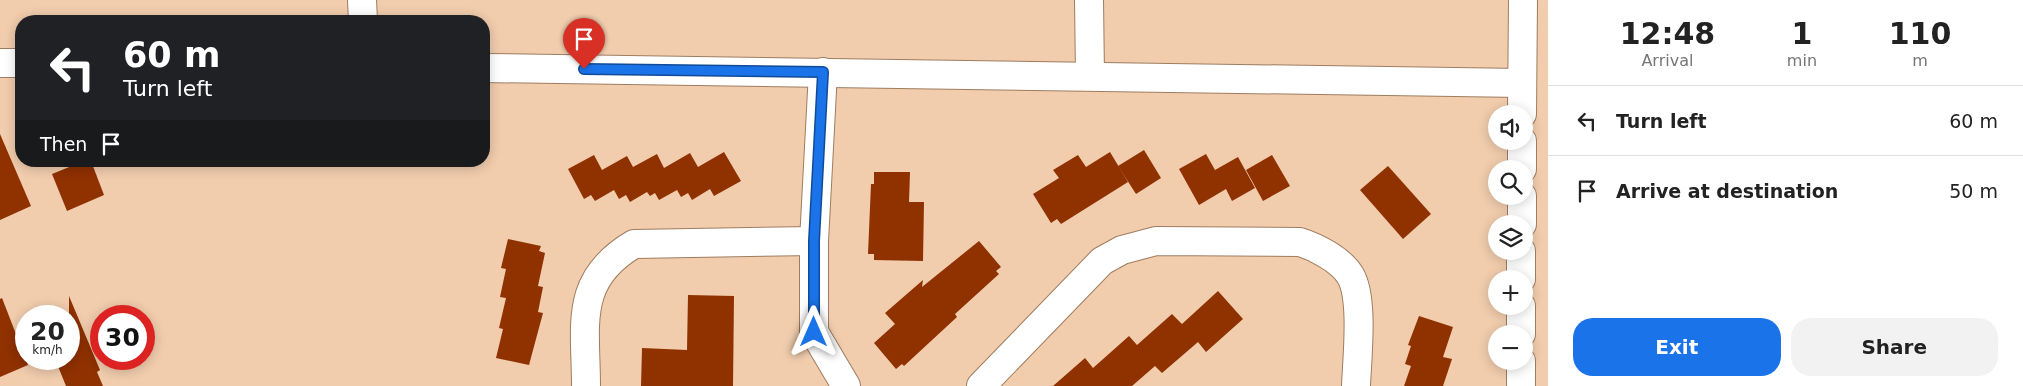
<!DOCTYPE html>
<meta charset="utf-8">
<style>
:root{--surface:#fff;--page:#f2f2f2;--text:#222;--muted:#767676;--line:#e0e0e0;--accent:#1a73e8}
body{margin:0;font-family:"DejaVu Sans",sans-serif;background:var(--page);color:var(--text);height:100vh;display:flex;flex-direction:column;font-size:19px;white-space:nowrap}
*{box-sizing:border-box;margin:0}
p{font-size:16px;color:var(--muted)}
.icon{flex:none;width:28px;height:28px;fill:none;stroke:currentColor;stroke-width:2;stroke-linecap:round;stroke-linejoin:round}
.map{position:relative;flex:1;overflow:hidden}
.drawer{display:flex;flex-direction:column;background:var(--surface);width:475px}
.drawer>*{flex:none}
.hud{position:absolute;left:15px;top:15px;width:475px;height:152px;border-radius:20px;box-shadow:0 2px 12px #0003;background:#202124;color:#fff;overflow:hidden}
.controls{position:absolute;left:1488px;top:105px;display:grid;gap:10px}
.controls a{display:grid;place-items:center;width:45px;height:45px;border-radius:50%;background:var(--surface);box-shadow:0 2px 12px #0003;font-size:25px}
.speed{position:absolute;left:15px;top:305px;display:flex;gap:10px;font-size:25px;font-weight:700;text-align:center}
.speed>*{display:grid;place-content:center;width:65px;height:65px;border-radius:50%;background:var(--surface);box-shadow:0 2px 12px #0003;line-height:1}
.speed small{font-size:12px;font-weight:400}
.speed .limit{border:8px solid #d22;background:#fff;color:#111}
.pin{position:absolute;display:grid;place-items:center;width:42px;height:42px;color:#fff;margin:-51px -21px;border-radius:50% 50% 50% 0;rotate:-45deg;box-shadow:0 0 5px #0007}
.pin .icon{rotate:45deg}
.me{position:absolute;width:55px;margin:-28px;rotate:0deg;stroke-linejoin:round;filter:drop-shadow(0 0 4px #0008)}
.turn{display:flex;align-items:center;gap:18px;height:105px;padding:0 25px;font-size:22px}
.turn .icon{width:65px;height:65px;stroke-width:2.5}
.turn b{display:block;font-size:35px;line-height:42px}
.then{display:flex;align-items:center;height:48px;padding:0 25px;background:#0003;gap:10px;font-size:19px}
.eta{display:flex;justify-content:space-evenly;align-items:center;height:85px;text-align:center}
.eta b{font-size:30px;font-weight:600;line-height:35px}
.action{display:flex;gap:10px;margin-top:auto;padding:10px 25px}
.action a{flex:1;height:58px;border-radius:20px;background:var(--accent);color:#fff;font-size:20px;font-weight:600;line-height:58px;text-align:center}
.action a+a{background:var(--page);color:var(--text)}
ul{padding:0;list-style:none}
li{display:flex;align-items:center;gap:15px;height:70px;padding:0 25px;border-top:1px solid var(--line)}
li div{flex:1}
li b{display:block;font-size:19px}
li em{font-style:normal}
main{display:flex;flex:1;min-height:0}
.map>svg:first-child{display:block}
.building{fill:#903100}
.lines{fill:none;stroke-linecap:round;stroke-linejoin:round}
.minor-casing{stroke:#9f7d60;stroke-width:30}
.minor{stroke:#fff;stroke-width:28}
.route-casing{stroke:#114b97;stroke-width:12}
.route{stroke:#1a73e8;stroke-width:9}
</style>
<main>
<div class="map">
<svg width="1548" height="386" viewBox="0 0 1548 386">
<rect width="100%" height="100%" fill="#f1ccad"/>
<g class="building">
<path d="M 0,134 L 31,206 L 0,220 Z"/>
<path d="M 1144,150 L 1161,178 L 1136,194 L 1118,166 Z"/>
<path d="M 724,152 L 741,181 L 714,196 L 710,189 L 692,200 L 688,193 L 681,197 L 677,190 L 659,200 L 655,193 L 650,196 L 647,192 L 630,202 L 626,195 L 619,199 L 614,190 L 595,201 L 591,195 L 584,199 L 568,169 L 594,155 L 602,170 L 627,156 L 633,167 L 657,154 L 664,168 L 690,153 L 698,167 Z"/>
<path d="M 1110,152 L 1128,182 L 1061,224 L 1057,219 L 1051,223 L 1033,194 L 1059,178 L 1053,170 L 1078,155 L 1086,167 Z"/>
<path d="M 1206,154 L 1215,170 L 1238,157 L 1255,188 L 1232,201 L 1226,189 L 1199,205 L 1179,169 Z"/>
<path d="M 1272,155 L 1290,186 L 1263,201 L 1246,170 Z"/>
<path d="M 84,161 L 91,161 L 104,195 L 67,211 L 52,174 Z"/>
<path d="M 1388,166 L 1431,214 L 1403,239 L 1360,190 Z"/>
<path d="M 874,172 L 910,172 L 909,202 L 924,202 L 923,261 L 874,260 L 874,254 L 868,254 L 871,184 L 874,184 Z"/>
<path d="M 508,239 L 541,246 L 539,251 L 545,253 L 538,286 L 543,287 L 538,312 L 543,313 L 529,365 L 496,358 L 503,329 L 499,328 L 506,298 L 500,297 L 506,269 L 501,268 Z"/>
<path d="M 979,241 L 1001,267 L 996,271 L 999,274 L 955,314 L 957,317 L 904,366 L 902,364 L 896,369 L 874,343 L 895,324 L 885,313 L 923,280 L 922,287 Z"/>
<path d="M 1218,291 L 1243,319 L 1206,352 L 1198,342 L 1162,373 L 1155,366 L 1132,386 L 1053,386 L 1085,358 L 1093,368 L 1129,336 L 1137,345 L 1172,314 L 1182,324 Z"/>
<path d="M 688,295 L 734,296 L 733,386 L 641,386 L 642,348 L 687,350 Z"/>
<path d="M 69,296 L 100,370 L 97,372 L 103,386 L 66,386 L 55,359 L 69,359 Z"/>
<path d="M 2,298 L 28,365 L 0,377 L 0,299 Z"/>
<path d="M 1419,316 L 1453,327 L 1443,357 L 1452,359 L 1443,386 L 1404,386 L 1411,366 L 1405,364 L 1411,346 L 1408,345 Z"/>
</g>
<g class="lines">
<defs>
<g id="minor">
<path d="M 362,0 L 363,21"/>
<path d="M 1089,0 L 1090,75"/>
<path d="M 0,63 L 21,63"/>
<path d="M 484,68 L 1522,83"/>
<path d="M 823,72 L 814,241 L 814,332 L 846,386"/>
<path d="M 1522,114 L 1523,0"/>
<path d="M 1522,169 L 1522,141"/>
<path d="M 1522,224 L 1522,196"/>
<path d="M 1521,279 L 1521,251"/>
<path d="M 1521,334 L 1521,306"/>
<path d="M 586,386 C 586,325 573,280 634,244 L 814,241"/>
<path d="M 981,386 L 1102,261 L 1122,250 L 1156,241 L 1300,242 C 1316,247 1341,260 1350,275 C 1364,297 1357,359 1356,386"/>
<path d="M 1521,386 L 1521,361"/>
</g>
</defs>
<use href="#minor" class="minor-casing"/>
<use href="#minor" class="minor"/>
</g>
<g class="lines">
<defs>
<path id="route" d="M 584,69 L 823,72 L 814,241 L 814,332"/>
</defs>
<use href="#route" class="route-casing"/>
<use href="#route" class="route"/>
</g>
</svg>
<div class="controls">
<a><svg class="icon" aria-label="sound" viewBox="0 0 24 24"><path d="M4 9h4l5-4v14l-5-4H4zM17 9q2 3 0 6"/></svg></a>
<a><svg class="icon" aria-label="search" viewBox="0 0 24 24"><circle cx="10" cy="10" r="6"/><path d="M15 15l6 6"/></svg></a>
<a><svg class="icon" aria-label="layers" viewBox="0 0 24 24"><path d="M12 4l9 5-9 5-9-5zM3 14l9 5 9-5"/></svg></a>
<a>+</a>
<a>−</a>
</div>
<div class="speed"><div>20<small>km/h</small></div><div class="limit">30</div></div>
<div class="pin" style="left:584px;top:69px;background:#d93025"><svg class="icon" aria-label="arrive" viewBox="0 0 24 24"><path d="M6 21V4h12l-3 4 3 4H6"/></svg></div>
<svg class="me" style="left:814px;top:332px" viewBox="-20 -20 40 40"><path d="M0-17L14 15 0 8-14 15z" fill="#1a73e8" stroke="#fff" stroke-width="4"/></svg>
<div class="hud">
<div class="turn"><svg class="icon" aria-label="left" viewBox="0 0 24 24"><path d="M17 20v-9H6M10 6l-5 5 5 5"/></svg><div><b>60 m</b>Turn left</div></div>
<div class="then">Then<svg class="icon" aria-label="arrive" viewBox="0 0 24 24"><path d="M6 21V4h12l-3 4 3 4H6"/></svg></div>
</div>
</div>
<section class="drawer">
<div class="eta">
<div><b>12:48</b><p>Arrival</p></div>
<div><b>1</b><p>min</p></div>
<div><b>110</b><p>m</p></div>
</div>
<ul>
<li><svg class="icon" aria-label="left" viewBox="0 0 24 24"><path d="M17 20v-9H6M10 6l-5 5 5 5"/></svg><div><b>Turn left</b></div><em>60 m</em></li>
<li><svg class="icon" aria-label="arrive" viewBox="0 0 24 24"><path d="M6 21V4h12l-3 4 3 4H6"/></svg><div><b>Arrive at destination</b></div><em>50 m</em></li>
</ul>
<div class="action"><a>Exit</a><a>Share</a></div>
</section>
</main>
